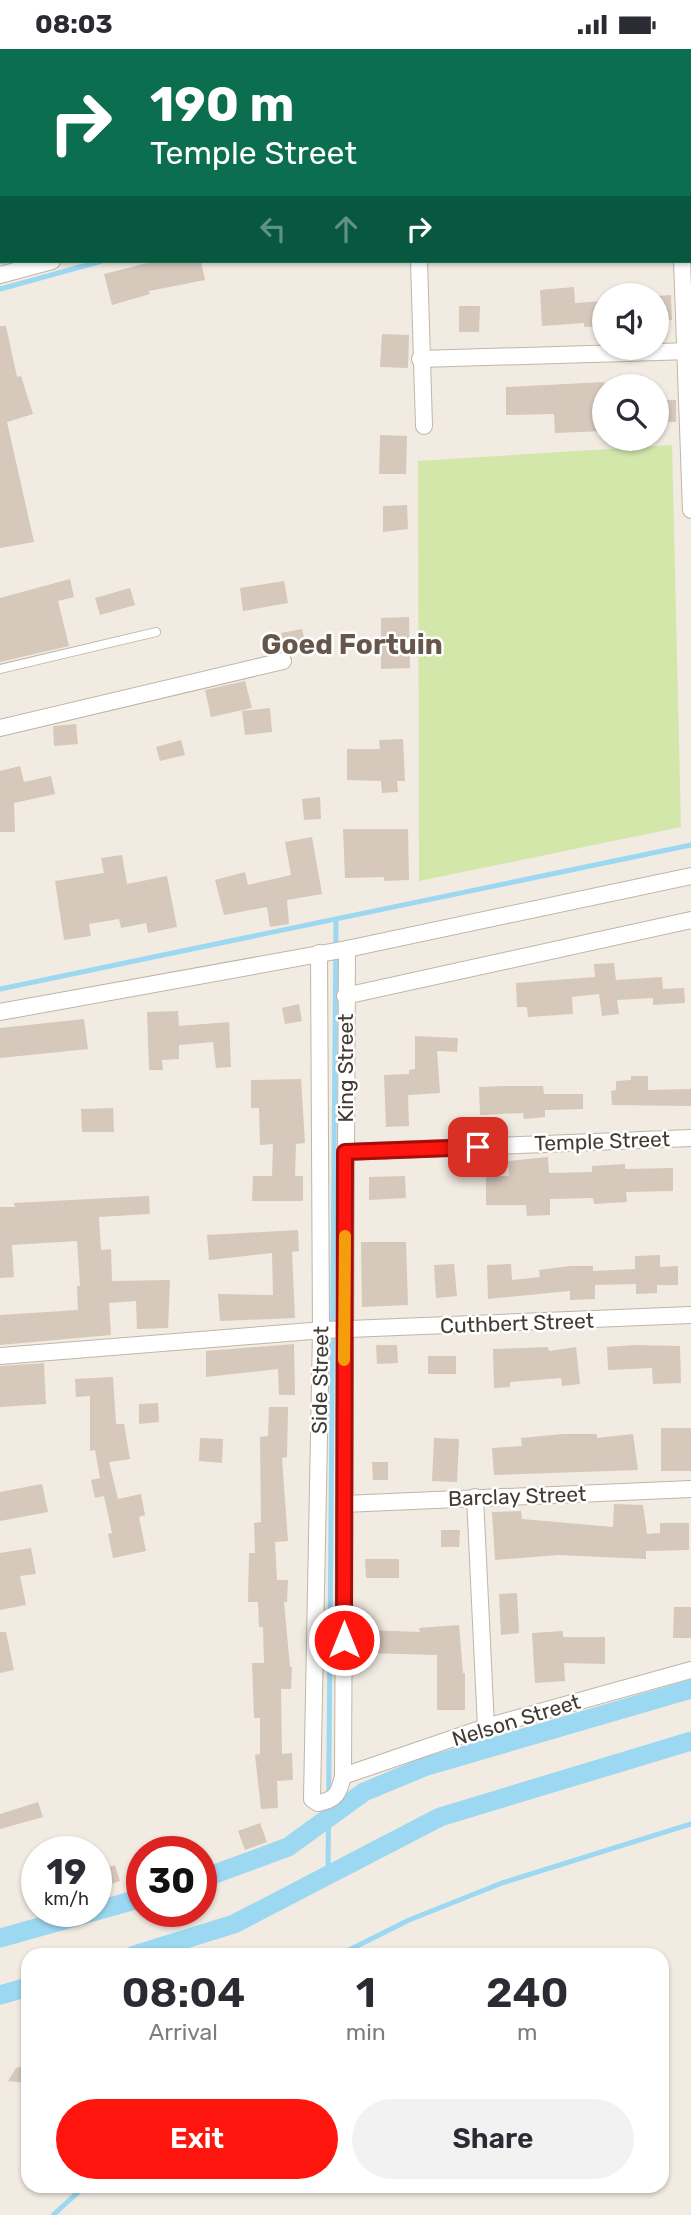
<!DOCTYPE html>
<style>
:root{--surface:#fff;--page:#f2f2f3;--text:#2b2b33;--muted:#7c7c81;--accent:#fd150e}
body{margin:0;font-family:Rubik,sans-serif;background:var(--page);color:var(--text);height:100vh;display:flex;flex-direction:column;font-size:26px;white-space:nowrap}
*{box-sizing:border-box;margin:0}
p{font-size:23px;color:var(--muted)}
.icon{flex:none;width:38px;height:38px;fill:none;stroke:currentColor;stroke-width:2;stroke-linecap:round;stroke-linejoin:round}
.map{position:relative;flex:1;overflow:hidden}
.drawer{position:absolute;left:21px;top:1899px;width:648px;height:245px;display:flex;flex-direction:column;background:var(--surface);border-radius:21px;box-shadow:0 2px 5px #0004}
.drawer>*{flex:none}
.guide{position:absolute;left:0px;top:0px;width:691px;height:214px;box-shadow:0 2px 5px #0004;background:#0b6e4f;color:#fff;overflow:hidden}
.fabs{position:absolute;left:592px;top:234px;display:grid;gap:14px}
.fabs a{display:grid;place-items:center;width:77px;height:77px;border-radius:50%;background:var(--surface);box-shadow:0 2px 5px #0004;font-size:35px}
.speed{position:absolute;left:21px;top:1787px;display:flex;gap:14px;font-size:35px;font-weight:700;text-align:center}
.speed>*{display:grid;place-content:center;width:91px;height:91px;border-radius:50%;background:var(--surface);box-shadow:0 2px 5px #0004;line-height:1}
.speed small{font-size:18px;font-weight:400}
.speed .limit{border:10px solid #d22;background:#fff;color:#111}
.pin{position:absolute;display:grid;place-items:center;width:60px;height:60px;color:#fff;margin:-30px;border-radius:14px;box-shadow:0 4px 10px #0006}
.me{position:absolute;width:77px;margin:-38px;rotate:0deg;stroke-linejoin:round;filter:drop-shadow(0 0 5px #0008)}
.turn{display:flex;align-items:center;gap:24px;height:147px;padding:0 35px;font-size:32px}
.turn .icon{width:91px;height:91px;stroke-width:2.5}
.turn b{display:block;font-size:49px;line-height:60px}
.lanes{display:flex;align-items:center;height:66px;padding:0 35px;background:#0003;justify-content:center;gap:35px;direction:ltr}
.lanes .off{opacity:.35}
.eta{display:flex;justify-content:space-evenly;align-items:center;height:119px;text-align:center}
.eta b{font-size:42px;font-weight:600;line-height:49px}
.primary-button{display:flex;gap:14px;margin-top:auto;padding:14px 35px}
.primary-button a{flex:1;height:80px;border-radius:42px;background:var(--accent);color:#fff;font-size:28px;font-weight:600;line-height:80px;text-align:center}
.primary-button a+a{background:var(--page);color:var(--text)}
.status{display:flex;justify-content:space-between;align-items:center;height:49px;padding:0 35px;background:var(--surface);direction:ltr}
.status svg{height:19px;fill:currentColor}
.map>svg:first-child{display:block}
.green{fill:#d3e7aa}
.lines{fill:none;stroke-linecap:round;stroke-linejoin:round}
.stream{stroke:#9cd8f1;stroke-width:5}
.canal{stroke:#9cd8f1;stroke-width:19}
.building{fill:#d6c8bb}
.service-casing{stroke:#c0b5a8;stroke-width:10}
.minor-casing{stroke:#c0b5a8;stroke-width:18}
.service{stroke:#fff;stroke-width:8}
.minor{stroke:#fff;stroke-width:16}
.route-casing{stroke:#a40e09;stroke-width:18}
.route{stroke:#fd150e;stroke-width:12}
.slow{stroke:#f59e0b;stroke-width:12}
.labels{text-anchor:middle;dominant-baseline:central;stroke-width:5;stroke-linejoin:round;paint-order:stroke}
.street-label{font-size:21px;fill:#433b33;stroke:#fff}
.district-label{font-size:28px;font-weight:bold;fill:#66574a;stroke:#fff}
</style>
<div class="status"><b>08:03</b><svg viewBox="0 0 49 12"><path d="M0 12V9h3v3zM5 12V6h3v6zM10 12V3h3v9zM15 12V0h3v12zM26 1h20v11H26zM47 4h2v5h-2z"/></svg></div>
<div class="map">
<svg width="691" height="2166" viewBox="0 0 691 2166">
<rect width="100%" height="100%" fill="#f2ebe2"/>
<path class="green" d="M 672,396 L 681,778 L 419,832 L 418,412 Z"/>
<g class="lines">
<g class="stream">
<path d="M 690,47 L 691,46"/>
<path d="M 0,213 L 5,212"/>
<path d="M 0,240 L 102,212"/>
<path d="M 0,940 L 691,796"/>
<path d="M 328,1828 L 336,873"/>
<path d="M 339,1906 L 409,1871 L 502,1834 L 691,1775"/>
<path d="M 53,2166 L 85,2137"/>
</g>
<g class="canal">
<path d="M 201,1830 L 288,1798 L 364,1743 L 424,1718 L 691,1640"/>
<path d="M 0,1889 L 142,1849"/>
<path d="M 134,1906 L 234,1875 L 440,1768 L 691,1692"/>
<path d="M 0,1946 L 28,1938"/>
</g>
</g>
<g class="building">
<path d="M 155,212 L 201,212 L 205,231 L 149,242 L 150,245 L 112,256 L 104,225 Z"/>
<path d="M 574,238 L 575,254 L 604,252 L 604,277 L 584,278 L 584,274 L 542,277 L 540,241 Z"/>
<path d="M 671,246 L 672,271 L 656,272 L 656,247 Z"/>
<path d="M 459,257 L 480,257 L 479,283 L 459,283 Z"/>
<path d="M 0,277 L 6,277 L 17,328 L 21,327 L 33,365 L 7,373 L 34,493 L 0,499 Z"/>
<path d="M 382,285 L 409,286 L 408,319 L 380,318 Z"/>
<path d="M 604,333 L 604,382 L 555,384 L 554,365 L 506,366 L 506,338 Z"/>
<rect x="656" y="351" width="20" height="22"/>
<path d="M 380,386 L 407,387 L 406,425 L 379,425 Z"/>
<path d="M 407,456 L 408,480 L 383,483 L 383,457 Z"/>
<path d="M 70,530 L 74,548 L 58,552 L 69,597 L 0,613 L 0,549 Z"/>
<path d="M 284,532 L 288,554 L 243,562 L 240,539 Z"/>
<path d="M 130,539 L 135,556 L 100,566 L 95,549 Z"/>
<path d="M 409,568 L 410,619 L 381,620 L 381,569 Z"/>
<path d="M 302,580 L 306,597 L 284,601 L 281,584 Z"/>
<path d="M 245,632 L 252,659 L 211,668 L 205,641 Z"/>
<path d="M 270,659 L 272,683 L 245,686 L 242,662 Z"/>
<path d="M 76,675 L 78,695 L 54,697 L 53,677 Z"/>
<path d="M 403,690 L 405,732 L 397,732 L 398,743 L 382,744 L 381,732 L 347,731 L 347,700 L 380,700 L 379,691 Z"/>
<path d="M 181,691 L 185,706 L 160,712 L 156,698 Z"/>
<path d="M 20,717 L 24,733 L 51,727 L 55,745 L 14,754 L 15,783 L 0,783 L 0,722 Z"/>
<path d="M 320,748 L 321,770 L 304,771 L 302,750 Z"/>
<path d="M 343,780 L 408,780 L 409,831 L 384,832 L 384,828 L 345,829 Z"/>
<path d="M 312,788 L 322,845 L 287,851 L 289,875 L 270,878 L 267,858 L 224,866 L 215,831 L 245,823 L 248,836 L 291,826 L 285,793 Z"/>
<path d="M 122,806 L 127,835 L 167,827 L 177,878 L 148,884 L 146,874 L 121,879 L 119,870 L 89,875 L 91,887 L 64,891 L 55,832 L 104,824 L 101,809 Z"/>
<path d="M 614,914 L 616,931 L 662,928 L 663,940 L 684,939 L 685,954 L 653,956 L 653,949 L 617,951 L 619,965 L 602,967 L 599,945 L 572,948 L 573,965 L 528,968 L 527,958 L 517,958 L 516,934 L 595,928 L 594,915 Z"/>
<path d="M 299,955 L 302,972 L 285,975 L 282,959 Z"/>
<path d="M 178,962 L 179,977 L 229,973 L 231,1018 L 216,1019 L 213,993 L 179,996 L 179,1010 L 162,1011 L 163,1021 L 149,1021 L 147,963 Z"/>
<path d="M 84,970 L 88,1000 L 0,1009 L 0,979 Z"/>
<path d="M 415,987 L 458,989 L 457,1003 L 437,1002 L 440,1044 L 408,1046 L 409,1077 L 386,1078 L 384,1026 L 409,1025 L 409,1021 L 415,1020 Z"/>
<path d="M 631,1027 L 648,1027 L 648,1041 L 691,1040 L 691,1057 L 612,1056 L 611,1042 L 616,1041 L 616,1032 L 631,1031 Z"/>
<path d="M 301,1030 L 305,1094 L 296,1095 L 295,1127 L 303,1127 L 303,1152 L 252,1152 L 253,1127 L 272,1127 L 273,1095 L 260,1096 L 259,1059 L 251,1059 L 251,1031 Z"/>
<path d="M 504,1037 L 543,1037 L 544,1045 L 583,1045 L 583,1060 L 545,1061 L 545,1068 L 524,1070 L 523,1064 L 480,1066 L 479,1038 Z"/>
<path d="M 113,1059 L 114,1083 L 82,1083 L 81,1060 Z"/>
<path d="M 548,1108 L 549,1124 L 592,1123 L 592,1117 L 625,1115 L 625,1120 L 673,1119 L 673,1142 L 626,1143 L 627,1153 L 594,1155 L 593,1149 L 550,1150 L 550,1166 L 527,1167 L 526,1156 L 486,1156 L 486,1127 L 509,1127 L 508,1112 Z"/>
<path d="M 405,1127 L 406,1149 L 369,1151 L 369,1128 Z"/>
<path d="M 149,1147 L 150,1165 L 99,1168 L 101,1201 L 111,1200 L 112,1232 L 170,1231 L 168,1279 L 137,1280 L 136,1252 L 109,1254 L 111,1286 L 0,1296 L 0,1266 L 78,1261 L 77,1237 L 80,1237 L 77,1192 L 12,1196 L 14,1228 L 0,1229 L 0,1158 L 15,1158 L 14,1154 Z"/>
<path d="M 298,1181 L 299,1202 L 292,1203 L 295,1269 L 220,1272 L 218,1245 L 273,1246 L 272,1204 L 209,1211 L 207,1186 Z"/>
<path d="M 361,1193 L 406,1193 L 408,1256 L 362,1258 Z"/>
<path d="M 660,1206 L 660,1218 L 678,1217 L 678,1236 L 657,1236 L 657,1244 L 636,1245 L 636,1235 L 595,1236 L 595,1250 L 570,1251 L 570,1242 L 488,1250 L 487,1216 L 511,1215 L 512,1231 L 540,1228 L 539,1221 L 570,1217 L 593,1217 L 593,1222 L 635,1220 L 635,1207 Z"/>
<path d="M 454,1215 L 457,1247 L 436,1249 L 434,1216 Z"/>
<path d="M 294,1295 L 295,1346 L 279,1346 L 278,1320 L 206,1328 L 206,1302 Z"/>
<path d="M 376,1296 L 397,1296 L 398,1314 L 377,1315 Z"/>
<path d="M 634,1296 L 680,1297 L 681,1334 L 653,1335 L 652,1319 L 608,1321 L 607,1298 Z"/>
<path d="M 548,1298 L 549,1302 L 576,1298 L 580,1335 L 562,1337 L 561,1329 L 510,1333 L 510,1338 L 494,1339 L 493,1300 Z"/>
<rect x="428" y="1307" width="28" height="18"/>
<path d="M 44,1314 L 46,1355 L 0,1358 L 0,1317 Z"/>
<path d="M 113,1328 L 116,1375 L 124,1375 L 130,1410 L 109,1413 L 118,1450 L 141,1445 L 145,1466 L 139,1468 L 146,1502 L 113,1509 L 108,1485 L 112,1484 L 104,1447 L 95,1449 L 91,1431 L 100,1429 L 95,1401 L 90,1402 L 90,1347 L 76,1348 L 75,1330 Z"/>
<path d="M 158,1354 L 159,1373 L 139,1375 L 139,1355 Z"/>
<path d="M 269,1358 L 288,1358 L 287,1408 L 282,1409 L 288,1492 L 275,1493 L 277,1531 L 288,1531 L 287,1553 L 284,1553 L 290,1618 L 292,1618 L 291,1640 L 281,1640 L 282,1705 L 292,1704 L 293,1731 L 277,1732 L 278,1759 L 261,1760 L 255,1706 L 260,1705 L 260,1669 L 254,1669 L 252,1614 L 264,1614 L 263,1578 L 259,1578 L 258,1553 L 248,1553 L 249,1504 L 255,1504 L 254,1474 L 261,1473 L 260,1388 L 268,1387 Z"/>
<rect x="661" y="1379" width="30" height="43"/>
<path d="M 563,1385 L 597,1385 L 597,1389 L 633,1385 L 638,1421 L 494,1426 L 492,1399 L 522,1397 L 521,1389 Z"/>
<path d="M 200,1389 L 223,1390 L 222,1414 L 199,1412 Z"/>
<path d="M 434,1389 L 459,1390 L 457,1433 L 432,1432 Z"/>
<path d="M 372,1413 L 388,1413 L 388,1431 L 373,1431 Z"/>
<path d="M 42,1435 L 48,1463 L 0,1472 L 0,1443 Z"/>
<path d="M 614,1455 L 643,1456 L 647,1485 L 660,1484 L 660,1474 L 689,1474 L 689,1501 L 646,1502 L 646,1510 L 558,1506 L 495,1511 L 492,1463 L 521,1462 L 522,1470 L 613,1478 Z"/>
<path d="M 441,1481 L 460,1481 L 459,1498 L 441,1498 Z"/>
<path d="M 31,1499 L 36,1525 L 20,1527 L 26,1556 L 0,1561 L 0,1504 Z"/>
<path d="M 365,1510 L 399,1510 L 399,1529 L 366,1529 Z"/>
<path d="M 517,1544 L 519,1584 L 501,1586 L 499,1545 Z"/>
<path d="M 674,1558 L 691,1558 L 691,1589 L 673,1589 Z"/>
<path d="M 459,1576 L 463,1624 L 465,1624 L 465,1661 L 437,1661 L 437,1606 L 365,1604 L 366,1581 L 420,1583 L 419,1579 Z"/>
<path d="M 563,1582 L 563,1588 L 605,1588 L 605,1615 L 564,1614 L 565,1632 L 535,1634 L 532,1584 Z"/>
<path d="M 0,1583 L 6,1583 L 14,1621 L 0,1624 Z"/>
<path d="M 38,1753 L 43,1768 L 0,1780 L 0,1765 Z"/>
<path d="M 260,1774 L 267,1793 L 245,1801 L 238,1782 Z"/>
<path d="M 115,1816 L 120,1832 L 96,1840 L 96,1823 Z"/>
<path d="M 28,2016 L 28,2034 L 8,2032 L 16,2019 Z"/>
</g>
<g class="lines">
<defs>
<path id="service" d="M 0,620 L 156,583"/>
<g id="minor">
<path d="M 392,0 L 392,2"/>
<path d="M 690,33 L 691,32"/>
<path d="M 690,129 L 691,129"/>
<path d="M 419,212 L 424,377"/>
<path d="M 682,212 L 691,461"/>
<path d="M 0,226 L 52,212"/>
<path d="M 420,310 L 691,302"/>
<path d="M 0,679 L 283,612"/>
<path d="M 319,904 L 321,1282 L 312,1750 L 318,1754 C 336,1751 339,1744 343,1727 L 347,900"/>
<path d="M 345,947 L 691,871"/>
<path d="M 0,963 L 347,900 L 691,827"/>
<path d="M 345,1103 L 691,1089"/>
<path d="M 0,1307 L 324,1281 L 691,1266"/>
<path d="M 475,1448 L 486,1678"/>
<path d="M 344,1455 L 691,1440"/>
<path d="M 343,1727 L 486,1678 L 691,1621"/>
</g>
</defs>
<use href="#service" class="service-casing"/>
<use href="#minor" class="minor-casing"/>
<use href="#service" class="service"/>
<use href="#minor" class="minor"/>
</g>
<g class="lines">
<defs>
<path id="route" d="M 344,1591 L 345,1103 L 478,1098"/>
</defs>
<use href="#route" class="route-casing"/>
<use href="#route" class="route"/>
<path class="slow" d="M 344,1311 L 345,1187"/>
</g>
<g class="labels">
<g class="street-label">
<text transform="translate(345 1019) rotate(-90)">King Street</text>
<text transform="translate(602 1092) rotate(-2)">Temple Street</text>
<text transform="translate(517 1274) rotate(-2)">Cuthbert Street</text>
<text transform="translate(320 1331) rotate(-89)">Side Street</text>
<text transform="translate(517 1447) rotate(-2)">Barclay Street</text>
<text transform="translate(516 1671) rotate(-17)">Nelson Street</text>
</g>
<g class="district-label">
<text x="352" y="595">Goed Fortuin</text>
</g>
</g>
</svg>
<div class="fabs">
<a><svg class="icon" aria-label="sound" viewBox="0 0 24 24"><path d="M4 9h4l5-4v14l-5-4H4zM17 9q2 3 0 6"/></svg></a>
<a><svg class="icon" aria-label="search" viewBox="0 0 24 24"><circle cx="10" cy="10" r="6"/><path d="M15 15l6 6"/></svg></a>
</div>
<div class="speed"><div>19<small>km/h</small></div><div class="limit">30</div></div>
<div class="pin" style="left:478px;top:1098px;background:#d93025"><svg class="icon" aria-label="arrive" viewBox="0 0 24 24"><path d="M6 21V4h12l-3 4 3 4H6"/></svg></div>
<svg class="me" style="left:344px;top:1591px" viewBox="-20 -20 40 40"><circle r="17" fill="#fd150e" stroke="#fff" stroke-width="3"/><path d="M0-11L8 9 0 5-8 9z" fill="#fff"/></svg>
<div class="guide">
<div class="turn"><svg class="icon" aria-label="right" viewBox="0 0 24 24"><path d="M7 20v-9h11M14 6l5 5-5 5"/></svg><div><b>190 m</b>Temple Street</div></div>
<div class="lanes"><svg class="icon off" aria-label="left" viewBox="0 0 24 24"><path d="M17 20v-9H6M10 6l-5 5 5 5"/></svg><svg class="icon off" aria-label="ahead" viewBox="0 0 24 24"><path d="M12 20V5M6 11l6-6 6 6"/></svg><svg class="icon" aria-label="right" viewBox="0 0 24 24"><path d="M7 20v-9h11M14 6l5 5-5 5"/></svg></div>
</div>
<section class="drawer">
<div class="eta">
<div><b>08:04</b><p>Arrival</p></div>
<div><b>1</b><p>min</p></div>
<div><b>240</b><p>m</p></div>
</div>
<div class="primary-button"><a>Exit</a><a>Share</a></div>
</section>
</div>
